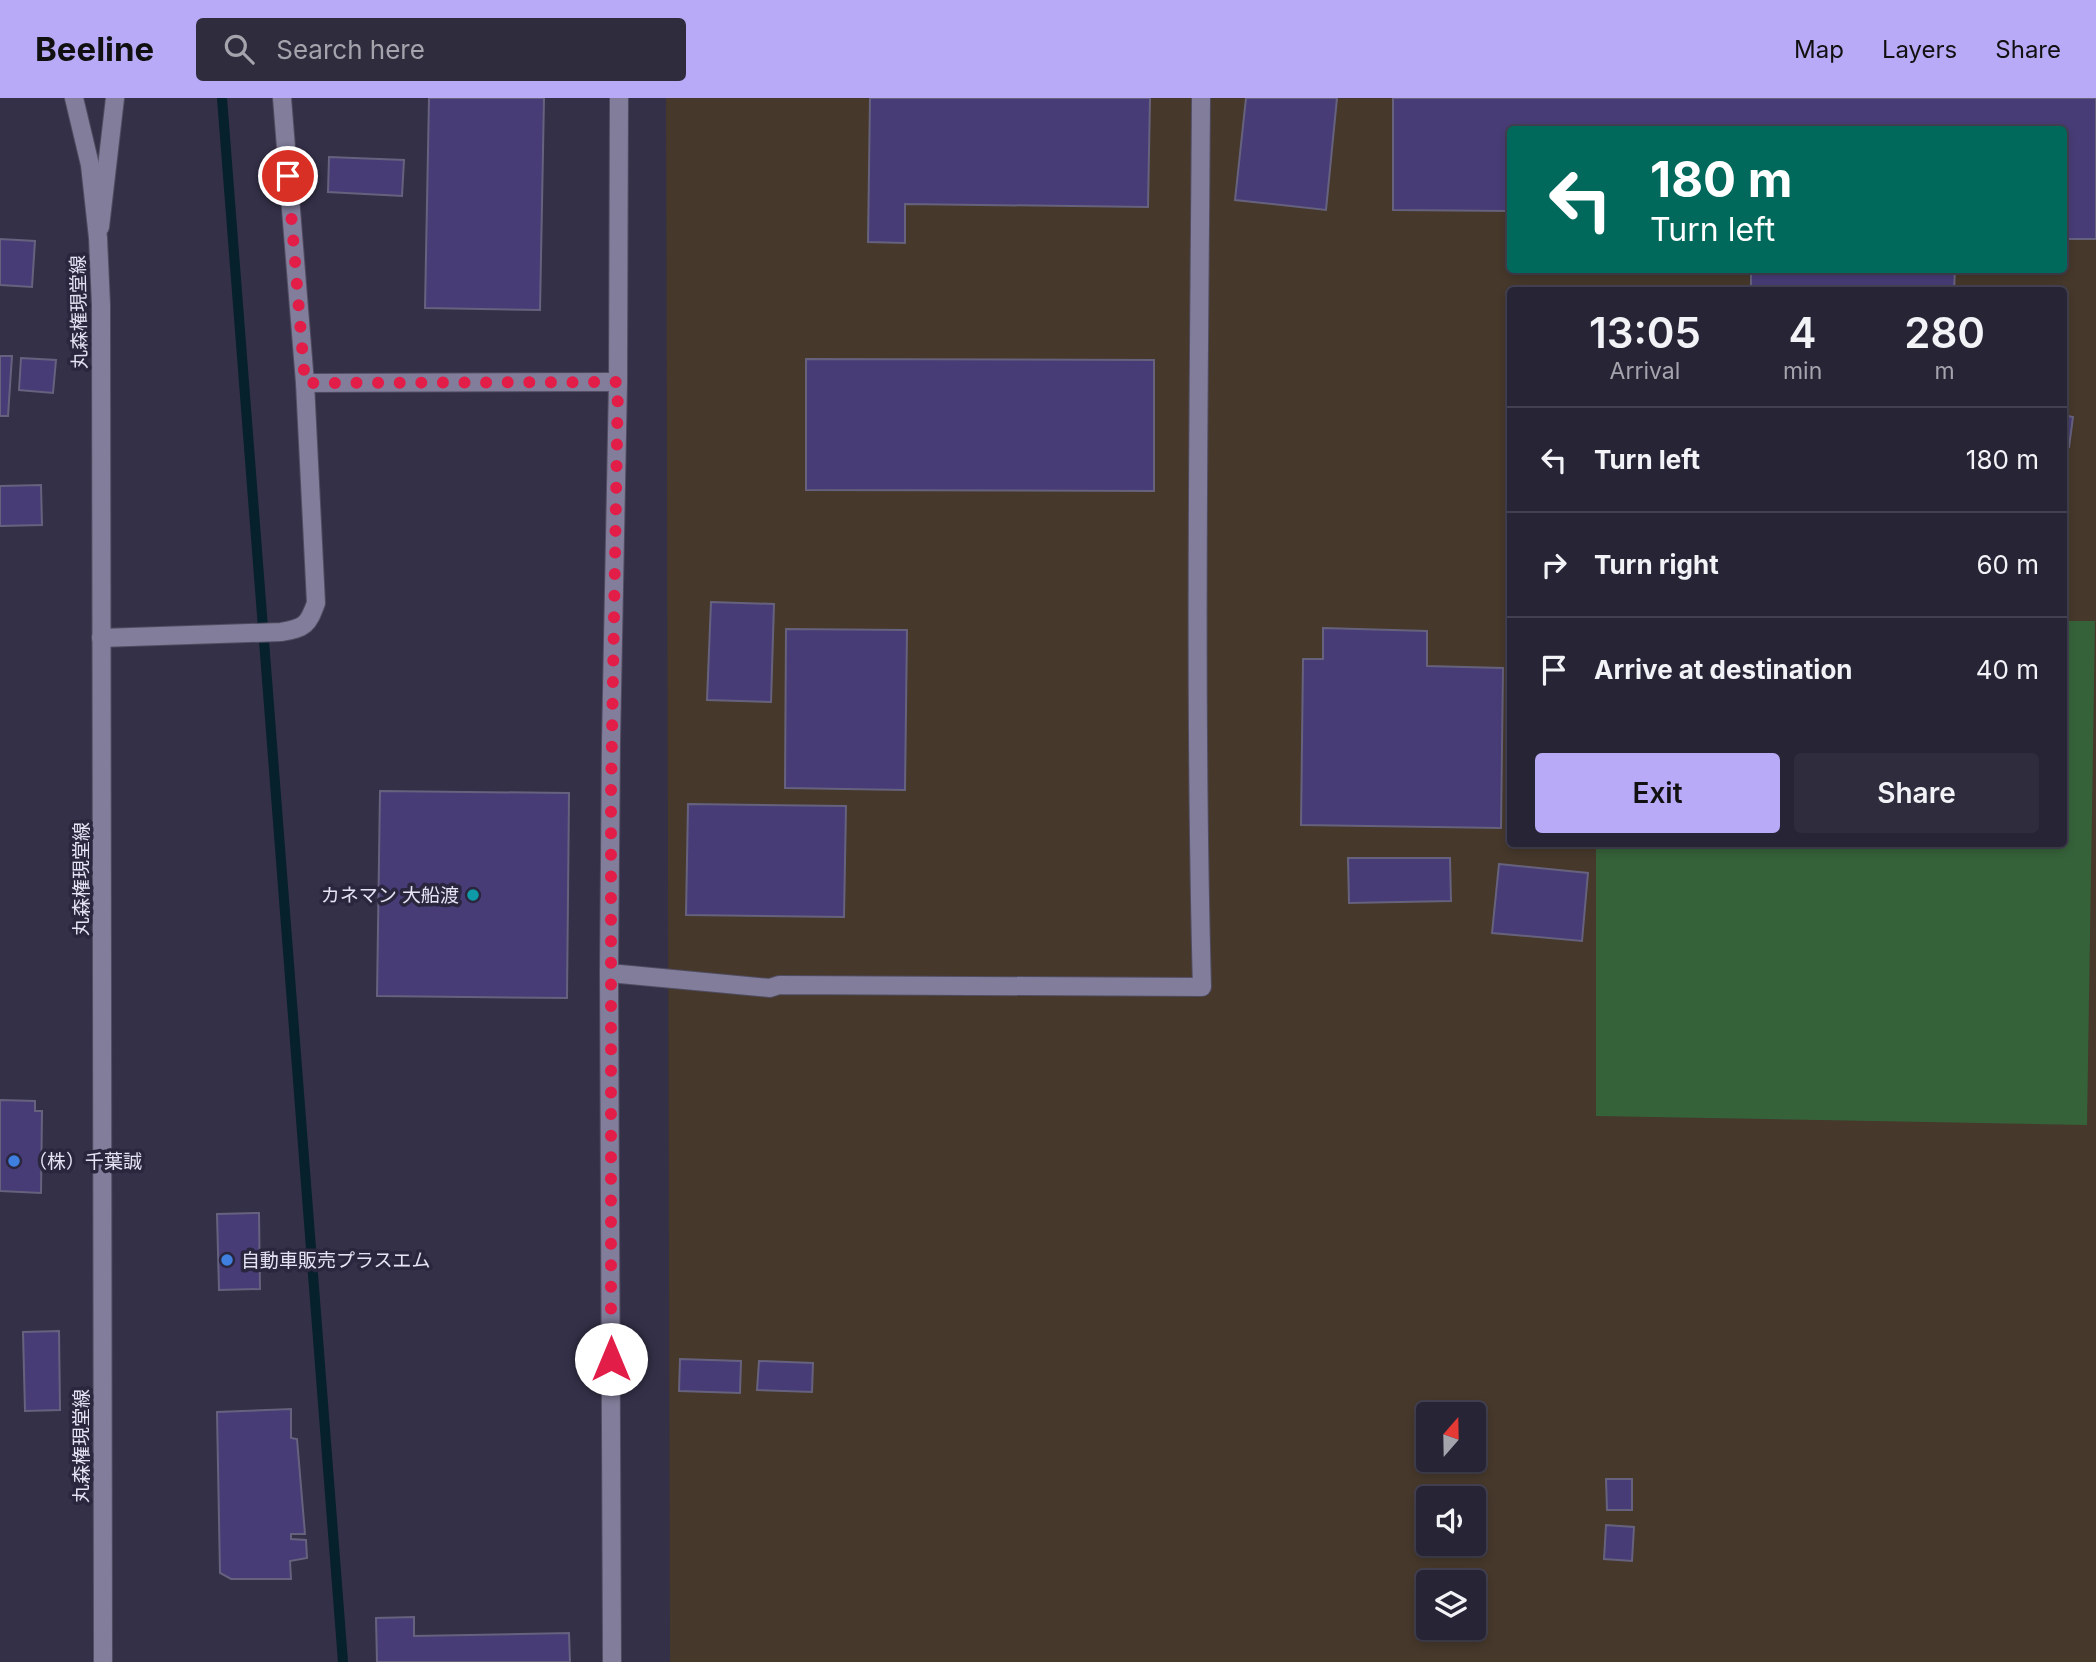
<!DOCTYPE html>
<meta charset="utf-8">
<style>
:root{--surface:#272436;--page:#2f2c3e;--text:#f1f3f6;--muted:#a4a4ad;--line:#434151;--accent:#b9aaf7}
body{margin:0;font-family:Inter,"Noto Sans JP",sans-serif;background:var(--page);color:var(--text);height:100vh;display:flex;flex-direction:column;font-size:26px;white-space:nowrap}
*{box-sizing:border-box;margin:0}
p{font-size:23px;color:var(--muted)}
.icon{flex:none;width:38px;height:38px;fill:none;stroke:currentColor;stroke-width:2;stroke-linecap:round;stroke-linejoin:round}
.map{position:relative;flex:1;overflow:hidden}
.sheet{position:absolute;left:1507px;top:189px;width:560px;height:560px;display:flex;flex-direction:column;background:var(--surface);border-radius:7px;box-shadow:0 4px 10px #0003,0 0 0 2px var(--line)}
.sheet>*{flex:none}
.banner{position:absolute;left:1507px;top:28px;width:560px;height:147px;border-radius:7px;box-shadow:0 4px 10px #0003,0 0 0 2px var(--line);background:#00695c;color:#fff;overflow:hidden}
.needle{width:46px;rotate:20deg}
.controls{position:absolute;left:1416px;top:1304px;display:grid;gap:14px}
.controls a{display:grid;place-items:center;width:70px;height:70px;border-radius:7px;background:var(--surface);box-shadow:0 4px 10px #0003,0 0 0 2px var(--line);font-size:35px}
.pin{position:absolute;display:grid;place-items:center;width:60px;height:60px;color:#fff;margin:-30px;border:4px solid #fff;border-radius:50%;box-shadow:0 2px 7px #0007}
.me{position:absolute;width:77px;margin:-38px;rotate:0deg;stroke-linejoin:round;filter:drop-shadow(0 0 5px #0008)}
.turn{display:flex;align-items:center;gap:24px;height:147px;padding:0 28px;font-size:32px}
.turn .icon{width:91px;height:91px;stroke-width:2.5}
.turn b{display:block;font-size:49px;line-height:60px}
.eta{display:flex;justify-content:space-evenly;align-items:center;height:119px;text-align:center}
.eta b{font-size:42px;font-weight:600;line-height:49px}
.button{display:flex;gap:14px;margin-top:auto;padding:14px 28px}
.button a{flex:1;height:80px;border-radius:7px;background:var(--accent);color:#111;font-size:28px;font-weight:600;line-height:80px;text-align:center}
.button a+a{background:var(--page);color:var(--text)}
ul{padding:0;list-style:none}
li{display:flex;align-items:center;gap:21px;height:105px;padding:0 28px;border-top:2px solid var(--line)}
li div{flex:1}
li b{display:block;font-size:26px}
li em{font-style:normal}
header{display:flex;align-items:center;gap:42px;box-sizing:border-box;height:98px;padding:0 35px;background:var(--accent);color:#111}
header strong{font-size:33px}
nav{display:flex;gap:38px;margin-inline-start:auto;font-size:24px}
.search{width:490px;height:63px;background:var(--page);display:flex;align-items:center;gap:18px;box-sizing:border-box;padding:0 24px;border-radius:7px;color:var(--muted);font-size:26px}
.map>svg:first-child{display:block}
.industrial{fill:#46382b;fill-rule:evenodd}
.green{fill:#356239}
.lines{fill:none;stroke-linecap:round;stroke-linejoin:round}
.stream{stroke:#06202c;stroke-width:10}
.building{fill:#483c76;stroke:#66627e;stroke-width:2}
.minor-casing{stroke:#504c61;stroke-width:20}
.tertiary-casing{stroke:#504c61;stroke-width:20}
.secondary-casing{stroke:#504c61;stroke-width:20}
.minor{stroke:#817d9a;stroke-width:18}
.tertiary{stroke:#817d9a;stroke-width:18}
.secondary{stroke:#817d9a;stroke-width:18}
.route{stroke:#e11d48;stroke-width:12;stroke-dasharray:0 21.6}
.culture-dot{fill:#0f9aa8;stroke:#2a263e;stroke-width:2.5}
.shop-dot{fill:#3f7fe0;stroke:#2a263e;stroke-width:2.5}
.labels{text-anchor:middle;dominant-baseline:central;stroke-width:7;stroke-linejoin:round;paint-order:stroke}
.street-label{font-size:19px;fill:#e5e3f3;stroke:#2a263e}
.poi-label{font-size:19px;fill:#e5e3f3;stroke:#2a263e;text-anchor:start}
</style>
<header>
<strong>Beeline</strong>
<div class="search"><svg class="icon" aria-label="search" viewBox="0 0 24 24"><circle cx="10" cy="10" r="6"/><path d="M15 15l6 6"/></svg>Search here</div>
<nav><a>Map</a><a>Layers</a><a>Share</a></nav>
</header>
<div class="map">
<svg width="2096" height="1564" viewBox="0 0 2096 1564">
<rect width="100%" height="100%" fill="#343048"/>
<path class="industrial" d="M 666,0 L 2096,0 L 2096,1564 L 670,1564 ZM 1510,32 L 2063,32 L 2063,172 L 1510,172 ZM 1510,192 L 2063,192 L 2063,746 L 1510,746 ZM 1428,1316 L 1474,1316 L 1474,1362 L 1428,1362 ZM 1428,1400 L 1474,1400 L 1474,1446 L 1428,1446 ZM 1428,1484 L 1474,1484 L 1474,1530 L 1428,1530 Z"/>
<path class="green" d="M 2063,523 L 2095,523 L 2087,1027 L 1596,1018 L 1596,746 L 2063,746 Z"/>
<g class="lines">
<path class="stream" d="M 222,0 L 343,1564"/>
</g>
<g class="building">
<path d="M 429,0 L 544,0 L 540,212 L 425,210 Z"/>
<path d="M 870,0 L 1150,0 L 1148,109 L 905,106 L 905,145 L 868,144 Z"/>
<path d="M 1246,0 L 1337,0 L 1326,112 L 1235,102 Z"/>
<path d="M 1393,0 L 2096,0 L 2096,141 L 2063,141 L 2063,32 L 1510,32 L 1510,113 L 1393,112 Z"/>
<path d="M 329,59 L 404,62 L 402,98 L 328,94 Z"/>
<path d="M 0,141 L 35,143 L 32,189 L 0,187 Z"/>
<path d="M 1751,172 L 1955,172 L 1954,192 L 1751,192 Z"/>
<path d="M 0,258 L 12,258 L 8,318 L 0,318 Z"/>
<path d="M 21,260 L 56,262 L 53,295 L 19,292 Z"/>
<path d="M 806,261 L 1154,262 L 1154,393 L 806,392 Z"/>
<path d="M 2063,317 L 2073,319 L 2069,349 L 2063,348 Z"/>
<path d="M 41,387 L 42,427 L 0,428 L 0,388 Z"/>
<path d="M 711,504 L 774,506 L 771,604 L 707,602 Z"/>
<path d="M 1323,530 L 1427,533 L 1427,568 L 1503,570 L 1501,730 L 1301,727 L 1303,561 L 1323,561 Z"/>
<path d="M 786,531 L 907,532 L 905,692 L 785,690 Z"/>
<path d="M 380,693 L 569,695 L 567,900 L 377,898 Z"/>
<path d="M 688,706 L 846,708 L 844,819 L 686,817 Z"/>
<path d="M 1348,760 L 1450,760 L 1451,803 L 1349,805 Z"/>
<path d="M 1499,766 L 1588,775 L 1582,843 L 1492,835 Z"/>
<path d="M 0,1002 L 35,1003 L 35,1013 L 42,1013 L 41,1095 L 0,1093 Z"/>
<path d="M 259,1115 L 260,1191 L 219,1192 L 217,1116 Z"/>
<path d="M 59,1233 L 60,1312 L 25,1313 L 23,1234 Z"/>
<path d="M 680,1261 L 741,1263 L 740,1295 L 679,1293 Z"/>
<path d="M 759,1263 L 813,1265 L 812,1294 L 757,1292 Z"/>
<path d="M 291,1311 L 291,1340 L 297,1341 L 305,1436 L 291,1436 L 291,1441 L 306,1442 L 307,1460 L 290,1463 L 291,1481 L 231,1481 L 220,1475 L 217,1314 Z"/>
<path d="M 1606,1381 L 1632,1381 L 1632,1412 L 1607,1412 Z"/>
<path d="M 1606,1427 L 1634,1429 L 1632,1463 L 1604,1461 Z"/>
<path d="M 414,1519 L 414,1538 L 569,1535 L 570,1564 L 377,1564 L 376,1520 Z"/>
</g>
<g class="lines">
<defs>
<g id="minor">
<path d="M 282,0 L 305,285 L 618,284"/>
<path d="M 100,129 L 115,0"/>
<path d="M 101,540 L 281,534 C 305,530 308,527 316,505 L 305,285"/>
<path d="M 609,875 L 770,890 L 779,887 L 1202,889 C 1194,593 1199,296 1201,0"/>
</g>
<path id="tertiary" d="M 612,1564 L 609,875 L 611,645 L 618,284 L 619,0"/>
<path id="secondary" d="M 74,0 L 90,67 L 98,140 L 101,207 L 103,1564"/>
</defs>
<use href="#minor" class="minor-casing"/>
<use href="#tertiary" class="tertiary-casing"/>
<use href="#secondary" class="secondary-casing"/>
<use href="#minor" class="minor"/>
<use href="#tertiary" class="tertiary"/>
<use href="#secondary" class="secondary"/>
</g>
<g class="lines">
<path class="route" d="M 288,78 L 305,285 L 618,284 L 611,696 L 611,1261"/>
</g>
<circle class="culture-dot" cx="473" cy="797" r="7"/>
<g class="shop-dot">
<circle cx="14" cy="1063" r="7"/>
<circle cx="227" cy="1162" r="7"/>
</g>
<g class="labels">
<g class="street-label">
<text transform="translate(79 214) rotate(-91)">丸森権現堂線</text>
<text transform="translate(81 781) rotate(-90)">丸森権現堂線</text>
<text transform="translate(81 1348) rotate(-90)">丸森権現堂線</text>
</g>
<g class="poi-label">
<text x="459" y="797" text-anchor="end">カネマン 大船渡</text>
<text x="28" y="1063">（株）千葉誠</text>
<text x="241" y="1162">自動車販売プラスエム</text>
</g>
</g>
</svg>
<div class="controls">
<a><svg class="needle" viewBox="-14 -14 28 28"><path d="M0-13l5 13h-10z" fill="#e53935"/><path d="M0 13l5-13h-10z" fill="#a4a4ad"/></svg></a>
<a><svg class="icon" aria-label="sound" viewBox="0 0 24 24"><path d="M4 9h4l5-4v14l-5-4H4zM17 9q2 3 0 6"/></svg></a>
<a><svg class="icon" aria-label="layers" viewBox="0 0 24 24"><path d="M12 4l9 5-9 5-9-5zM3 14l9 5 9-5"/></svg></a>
</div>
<div class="pin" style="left:288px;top:78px;background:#d93025"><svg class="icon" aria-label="arrive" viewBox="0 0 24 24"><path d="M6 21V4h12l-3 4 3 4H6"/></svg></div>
<svg class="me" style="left:611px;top:1261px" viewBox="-20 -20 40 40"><circle r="19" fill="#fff"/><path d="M0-13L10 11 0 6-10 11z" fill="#e11d48"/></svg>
<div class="banner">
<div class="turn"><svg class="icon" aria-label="left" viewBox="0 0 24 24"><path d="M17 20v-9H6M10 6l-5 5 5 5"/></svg><div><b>180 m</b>Turn left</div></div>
</div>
<section class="sheet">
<div class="eta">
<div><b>13:05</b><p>Arrival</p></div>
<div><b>4</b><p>min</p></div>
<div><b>280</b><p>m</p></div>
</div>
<ul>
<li><svg class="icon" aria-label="left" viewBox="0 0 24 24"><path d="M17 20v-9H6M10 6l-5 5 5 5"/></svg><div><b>Turn left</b></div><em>180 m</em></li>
<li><svg class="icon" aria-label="right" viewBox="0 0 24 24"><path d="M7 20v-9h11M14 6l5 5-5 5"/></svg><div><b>Turn right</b></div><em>60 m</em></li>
<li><svg class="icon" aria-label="arrive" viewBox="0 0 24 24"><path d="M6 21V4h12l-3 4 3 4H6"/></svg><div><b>Arrive at destination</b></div><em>40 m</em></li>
</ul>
<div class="button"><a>Exit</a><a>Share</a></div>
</section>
</div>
